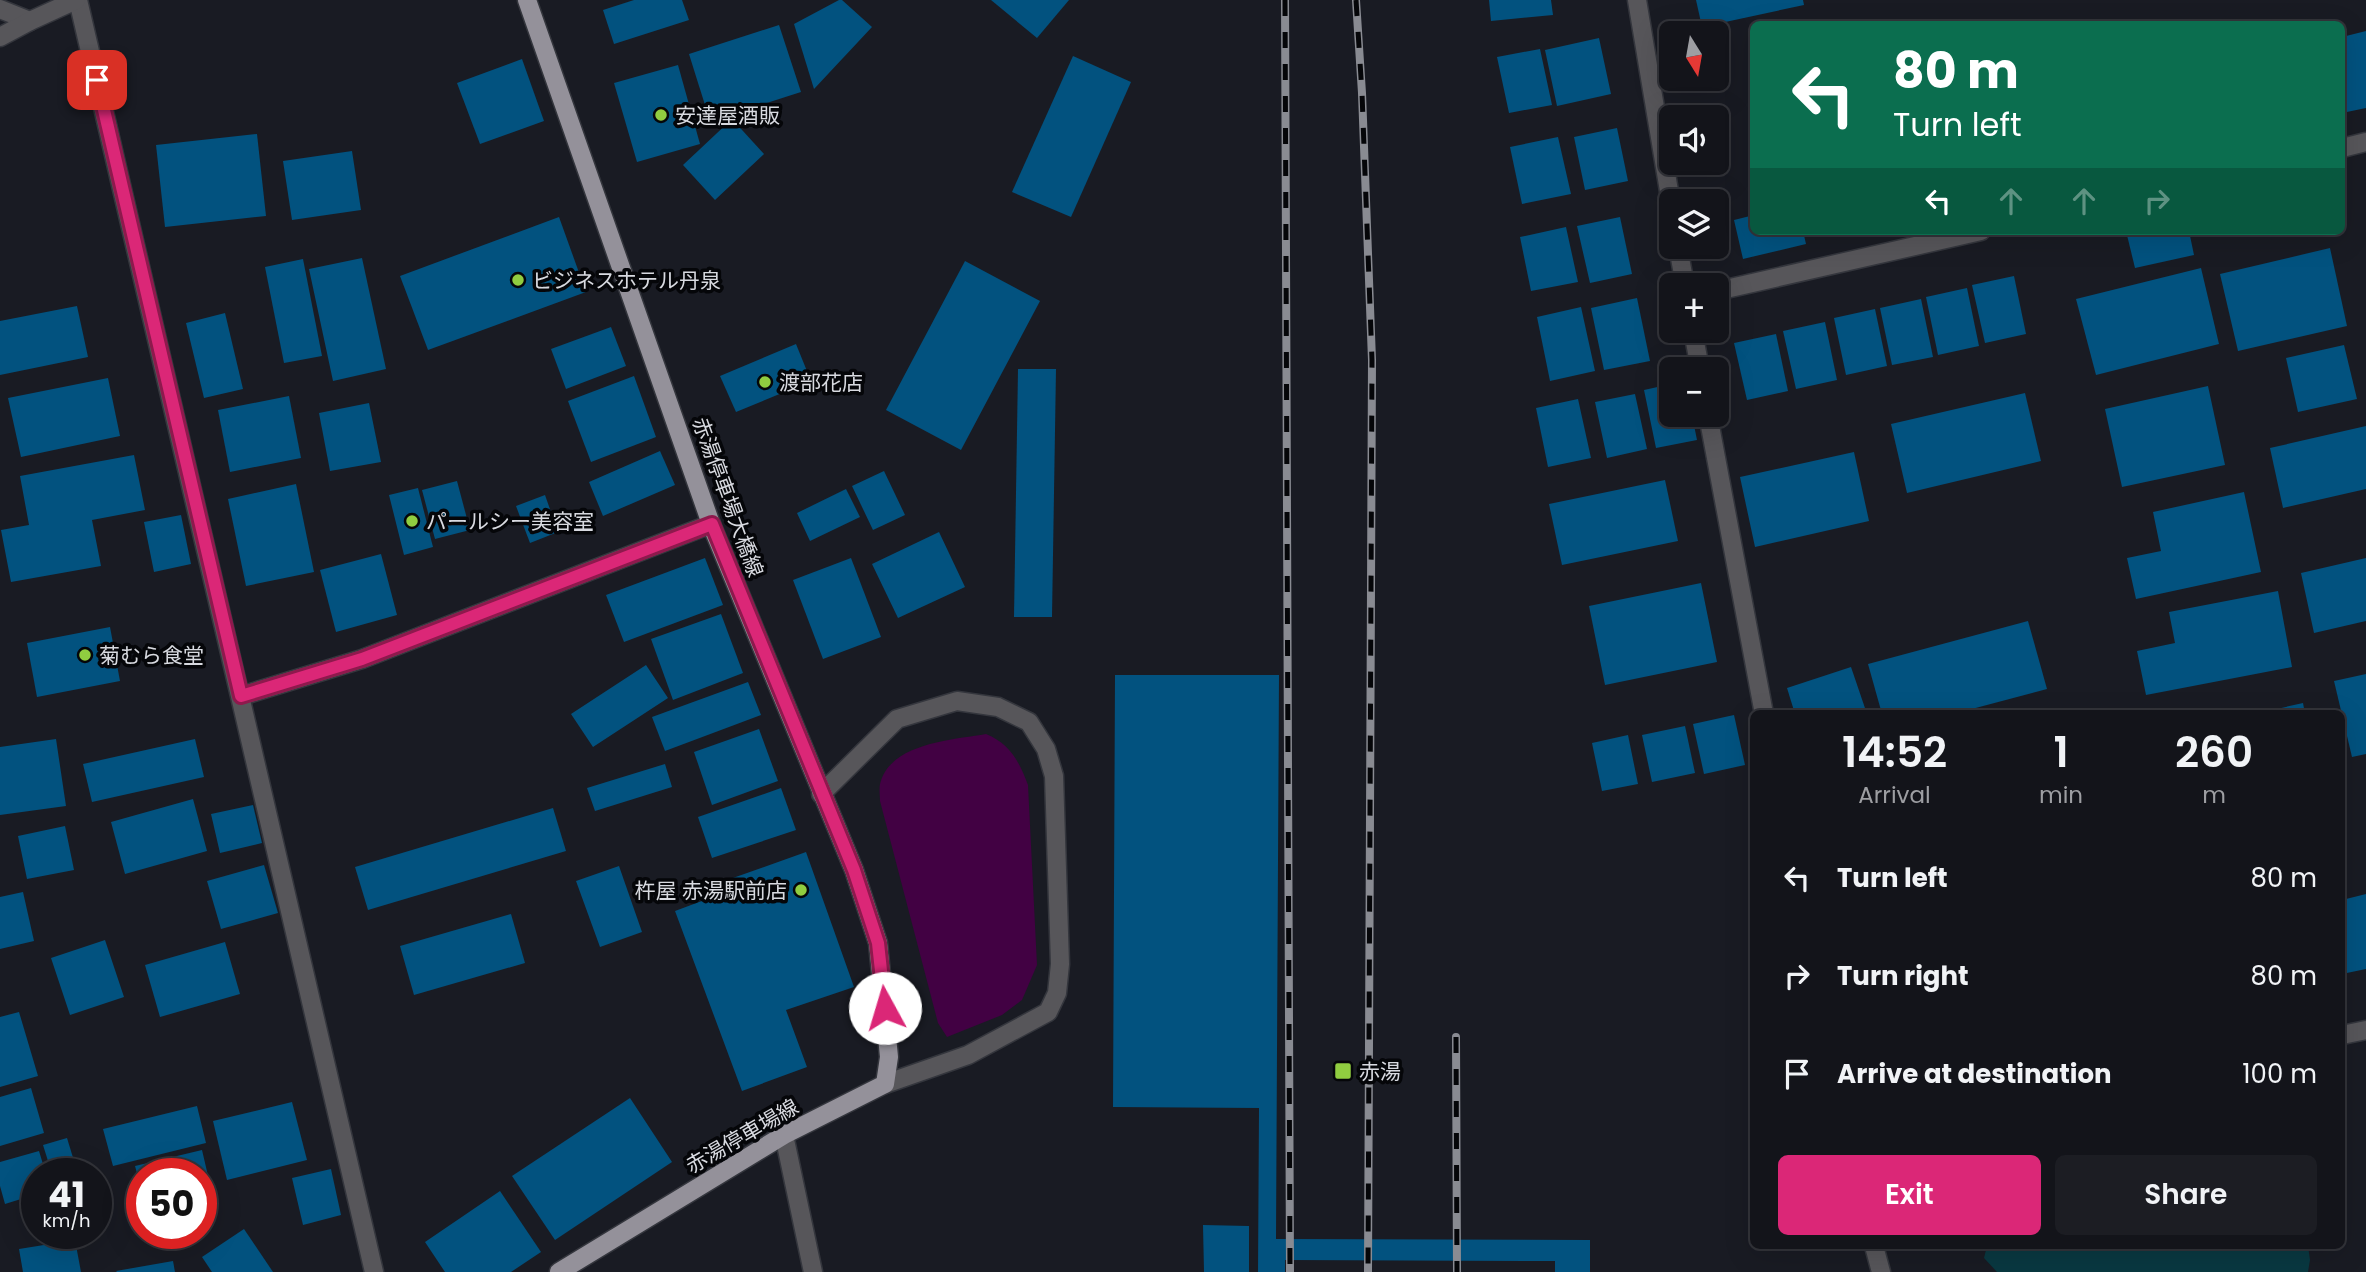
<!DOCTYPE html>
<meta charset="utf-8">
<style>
:root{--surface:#13141a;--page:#1c1d23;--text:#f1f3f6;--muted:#9d9ea2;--line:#323339;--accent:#db2777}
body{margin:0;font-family:Poppins,"Noto Sans JP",sans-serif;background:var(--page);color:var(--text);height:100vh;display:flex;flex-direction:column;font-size:26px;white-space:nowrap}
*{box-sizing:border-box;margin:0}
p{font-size:23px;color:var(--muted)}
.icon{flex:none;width:38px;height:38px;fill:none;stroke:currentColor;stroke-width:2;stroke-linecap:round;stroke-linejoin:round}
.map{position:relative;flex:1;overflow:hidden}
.side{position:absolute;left:1750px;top:710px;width:595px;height:539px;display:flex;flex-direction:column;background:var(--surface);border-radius:10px;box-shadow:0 7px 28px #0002,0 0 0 2px var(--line)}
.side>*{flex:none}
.top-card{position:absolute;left:1750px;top:21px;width:595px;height:214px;border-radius:10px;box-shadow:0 7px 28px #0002,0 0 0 2px var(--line);background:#0b6e4f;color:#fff;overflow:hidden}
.needle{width:46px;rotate:169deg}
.buttons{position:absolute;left:1659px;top:21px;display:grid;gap:14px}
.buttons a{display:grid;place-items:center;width:70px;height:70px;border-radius:10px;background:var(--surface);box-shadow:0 7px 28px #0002,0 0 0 2px var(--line);font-size:35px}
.speed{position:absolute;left:21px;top:1158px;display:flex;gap:14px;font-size:35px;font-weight:700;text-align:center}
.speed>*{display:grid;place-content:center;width:91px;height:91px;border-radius:50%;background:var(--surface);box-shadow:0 7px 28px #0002,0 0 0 2px var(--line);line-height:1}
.speed small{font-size:18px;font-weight:400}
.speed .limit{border:10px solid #d22;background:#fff;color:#111}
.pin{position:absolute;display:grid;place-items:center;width:60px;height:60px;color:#fff;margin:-30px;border-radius:14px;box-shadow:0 4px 10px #0006}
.me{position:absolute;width:77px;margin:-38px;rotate:354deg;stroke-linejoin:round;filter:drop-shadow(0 0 5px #0008)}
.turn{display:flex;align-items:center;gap:24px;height:147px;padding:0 28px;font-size:32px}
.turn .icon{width:91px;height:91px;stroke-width:2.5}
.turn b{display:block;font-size:49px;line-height:60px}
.lanes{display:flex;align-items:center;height:66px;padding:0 28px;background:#0003;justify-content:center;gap:35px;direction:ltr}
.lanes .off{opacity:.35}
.eta{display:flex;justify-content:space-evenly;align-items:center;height:119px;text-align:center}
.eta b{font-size:42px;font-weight:600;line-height:49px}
.button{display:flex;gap:14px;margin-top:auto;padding:14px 28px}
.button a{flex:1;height:80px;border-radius:10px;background:var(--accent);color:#fff;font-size:28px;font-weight:600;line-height:80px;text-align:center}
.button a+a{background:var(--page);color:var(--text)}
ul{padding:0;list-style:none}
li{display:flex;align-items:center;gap:21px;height:98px;padding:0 28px}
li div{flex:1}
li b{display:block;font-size:26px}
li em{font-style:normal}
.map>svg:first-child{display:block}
.green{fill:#420143}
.water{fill:#093841}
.building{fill:#02527f}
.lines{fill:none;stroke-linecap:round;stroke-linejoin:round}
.minor-casing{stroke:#34363d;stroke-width:21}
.major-casing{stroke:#34363d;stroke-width:21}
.minor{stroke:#57565a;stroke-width:18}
.major{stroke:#94919a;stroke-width:18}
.rail-casing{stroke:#898b92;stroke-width:8}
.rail{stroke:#050609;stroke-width:5;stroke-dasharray:16;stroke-linecap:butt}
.route-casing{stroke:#8e194d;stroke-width:18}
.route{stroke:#db2777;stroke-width:12}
.poi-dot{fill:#90cd40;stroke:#050609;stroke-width:2.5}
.labels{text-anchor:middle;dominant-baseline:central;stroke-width:7;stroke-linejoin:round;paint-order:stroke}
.poi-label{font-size:21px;fill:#d8dae0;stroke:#050609;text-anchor:start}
.street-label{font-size:21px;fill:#d8dae0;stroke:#050609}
</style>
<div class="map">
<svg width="2366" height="1272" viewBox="0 0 2366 1272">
<rect width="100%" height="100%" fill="#191b23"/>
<path class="green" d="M 986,734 C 1010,744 1019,761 1028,785 L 1037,965 L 1022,1000 L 1002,1015 L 947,1037 L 938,1023 L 880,801 C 880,796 879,789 880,784 C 890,743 952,740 986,734 Z"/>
<path class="water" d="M 1987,1246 L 2308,1246 L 2310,1260 L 2308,1272 L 1997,1272 L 1984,1258 Z"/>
<g class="building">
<path d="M 634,0 L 682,0 L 689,20 L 614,44 L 603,10 Z"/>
<path d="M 839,0 L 842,0 L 872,27 L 814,89 L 794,24 Z"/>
<path d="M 991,0 L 1069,0 L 1037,38 Z"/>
<path d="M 1489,0 L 1551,0 L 1553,15 L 1491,21 Z"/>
<path d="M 1696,0 L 1803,0 L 1804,5 L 1702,27 Z"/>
<path d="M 779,25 L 801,92 L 710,121 L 689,54 Z"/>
<path d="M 2366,31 L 2366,108 L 2342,113 L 2342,37 Z"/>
<path d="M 1599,38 L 1611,94 L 1557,106 L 1545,50 Z"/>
<path d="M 1540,49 L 1552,105 L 1509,113 L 1497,57 Z"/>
<path d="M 1073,56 L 1131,82 L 1071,217 L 1012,192 Z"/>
<path d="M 522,59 L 544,121 L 480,144 L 457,83 Z"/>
<path d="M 678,65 L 700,144 L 637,162 L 614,83 Z"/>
<path d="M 732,119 L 764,154 L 715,200 L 683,165 Z"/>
<path d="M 1617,128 L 1628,181 L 1585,190 L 1574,137 Z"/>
<path d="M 257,134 L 266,216 L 165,227 L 156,145 Z"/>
<path d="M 1558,137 L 1571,194 L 1522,204 L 1510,147 Z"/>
<path d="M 352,151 L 361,210 L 292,220 L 283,161 Z"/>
<path d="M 1754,215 L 1754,231 L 1803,231 L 1806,244 L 1743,259 L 1734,220 Z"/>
<path d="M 559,217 L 586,292 L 428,350 L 400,276 Z"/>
<path d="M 1620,217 L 1632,274 L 1590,283 L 1577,226 Z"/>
<path d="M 1566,227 L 1578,282 L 1531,291 L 1520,237 Z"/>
<path d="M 2126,231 L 2189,231 L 2194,255 L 2135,268 Z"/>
<path d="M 2330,248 L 2347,326 L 2238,351 L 2220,274 Z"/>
<path d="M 362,258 L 386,369 L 333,381 L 309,269 Z"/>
<path d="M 303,259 L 322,356 L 284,363 L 265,267 Z"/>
<path d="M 965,261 L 1040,301 L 961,450 L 886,410 Z"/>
<path d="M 2201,268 L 2219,344 L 2096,375 L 2076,299 Z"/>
<path d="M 2014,276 L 2026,334 L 1985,343 L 1972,285 Z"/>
<path d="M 1967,288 L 1979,346 L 1938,355 L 1926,297 Z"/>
<path d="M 1637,298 L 1650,361 L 1604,370 L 1591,308 Z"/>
<path d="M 1921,299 L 1933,357 L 1892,365 L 1880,308 Z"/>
<path d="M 77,306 L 88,357 L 0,375 L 0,321 Z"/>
<path d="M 1581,307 L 1595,371 L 1550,381 L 1537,317 Z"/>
<path d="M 1875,309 L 1887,366 L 1846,375 L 1834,318 Z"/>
<path d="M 225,313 L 243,389 L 204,398 L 186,323 Z"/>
<path d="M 1825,322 L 1837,380 L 1796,389 L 1783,331 Z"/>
<path d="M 611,327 L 626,366 L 566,389 L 551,349 Z"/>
<path d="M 1776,334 L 1788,391 L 1747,400 L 1734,343 Z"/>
<path d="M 796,344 L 811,381 L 736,412 L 720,376 Z"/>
<path d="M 2344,345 L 2357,399 L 2298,412 L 2286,358 Z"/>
<path d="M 1018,369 L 1056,369 L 1052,617 L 1014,617 Z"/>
<path d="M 634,376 L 656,437 L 591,462 L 568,401 Z"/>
<path d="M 108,378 L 120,436 L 21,457 L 8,398 Z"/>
<path d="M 1671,384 L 1671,415 L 1692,415 L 1697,440 L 1656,448 L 1644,390 Z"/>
<path d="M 2208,386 L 2225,465 L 2122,487 L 2105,409 Z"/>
<path d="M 2025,393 L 2041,461 L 1907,493 L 1891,424 Z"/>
<path d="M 1635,394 L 1647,449 L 1607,458 L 1595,402 Z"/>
<path d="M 289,396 L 301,458 L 230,472 L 218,410 Z"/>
<path d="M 1578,399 L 1591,458 L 1548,467 L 1536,408 Z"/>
<path d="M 369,403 L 381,462 L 330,471 L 319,413 Z"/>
<path d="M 2366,426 L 2366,489 L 2283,508 L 2270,448 Z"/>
<path d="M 660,451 L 675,485 L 603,516 L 589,482 Z"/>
<path d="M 1854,452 L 1869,521 L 1755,547 L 1740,477 Z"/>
<path d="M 134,455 L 145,510 L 92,520 L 101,566 L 11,582 L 1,530 L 29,525 L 20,476 Z"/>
<path d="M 884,471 L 905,515 L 873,530 L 852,486 Z"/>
<path d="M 1665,480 L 1678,541 L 1562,565 L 1549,504 Z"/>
<path d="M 457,481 L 470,530 L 435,539 L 422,490 Z"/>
<path d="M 296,484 L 314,572 L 246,586 L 228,499 Z"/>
<path d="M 418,488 L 433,547 L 404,555 L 389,495 Z"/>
<path d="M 846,489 L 860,517 L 810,541 L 797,513 Z"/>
<path d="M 2244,492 L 2261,572 L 2136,599 L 2127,558 L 2161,551 L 2153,512 Z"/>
<path d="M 545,495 L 558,532 L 530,543 L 516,506 Z"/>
<path d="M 181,515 L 191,564 L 154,572 L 144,522 Z"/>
<path d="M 939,532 L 965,587 L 898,618 L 872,564 Z"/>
<path d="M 381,554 L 397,615 L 336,632 L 320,570 Z"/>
<path d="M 705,558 L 723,605 L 624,642 L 606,595 Z"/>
<path d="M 851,558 L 881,637 L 823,659 L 793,580 Z"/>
<path d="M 2366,558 L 2366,621 L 2314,633 L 2301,573 Z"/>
<path d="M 1701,583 L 1717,662 L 1605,685 L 1589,606 Z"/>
<path d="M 2278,591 L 2292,667 L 2146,695 L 2137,651 L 2175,643 L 2169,612 Z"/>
<path d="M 721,614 L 743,673 L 673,700 L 651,639 Z"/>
<path d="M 2028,621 L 2047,689 L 1953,714 L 1882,714 L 1868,664 Z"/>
<path d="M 110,627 L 120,681 L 37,697 L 27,643 Z"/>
<path d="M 646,665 L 668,698 L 593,747 L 571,714 Z"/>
<path d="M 1851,667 L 1867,714 L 1795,714 L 1787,688 Z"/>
<path d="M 2366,674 L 2366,754 L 2352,757 L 2334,681 Z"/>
<path d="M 1115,675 L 1279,675 L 1276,1239 L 1590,1240 L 1590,1272 L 1555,1272 L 1555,1261 L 1285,1260 L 1285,1272 L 1258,1272 L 1259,1108 L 1113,1107 Z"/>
<path d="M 748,682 L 761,715 L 665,751 L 652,717 Z"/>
<path d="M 2303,703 L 2305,714 L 2259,714 L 2259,713 Z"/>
<path d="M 1734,715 L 1745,765 L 1704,774 L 1693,724 Z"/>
<path d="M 1685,726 L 1695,773 L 1652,782 L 1642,735 Z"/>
<path d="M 759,729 L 778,781 L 712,805 L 694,752 Z"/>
<path d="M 1628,735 L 1638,784 L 1602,791 L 1592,743 Z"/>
<path d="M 56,739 L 66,806 L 0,815 L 0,747 Z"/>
<path d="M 195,739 L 204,777 L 92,802 L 83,764 Z"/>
<path d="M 665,764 L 672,787 L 595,811 L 587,788 Z"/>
<path d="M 781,788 L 796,830 L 712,858 L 698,817 Z"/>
<path d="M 193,799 L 207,851 L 125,874 L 111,822 Z"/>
<path d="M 253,805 L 262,843 L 220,853 L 211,814 Z"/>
<path d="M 553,808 L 566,851 L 368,910 L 355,867 Z"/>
<path d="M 65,826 L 74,870 L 27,879 L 18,836 Z"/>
<path d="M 806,852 L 854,987 L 786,1010 L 807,1067 L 742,1091 L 675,911 L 734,889 L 730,879 Z"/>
<path d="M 264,865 L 278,913 L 221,929 L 207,881 Z"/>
<path d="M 619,866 L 642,932 L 600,947 L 576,881 Z"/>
<path d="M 23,892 L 34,941 L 0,949 L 0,897 Z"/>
<path d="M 2366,894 L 2366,969 L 2342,974 L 2342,900 Z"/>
<path d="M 511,914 L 525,963 L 414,995 L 400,946 Z"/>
<path d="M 105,940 L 124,997 L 70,1015 L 51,958 Z"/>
<path d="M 225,942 L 240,994 L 160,1017 L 145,965 Z"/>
<path d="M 19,1012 L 38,1076 L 0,1087 L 0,1017 Z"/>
<path d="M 31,1088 L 44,1133 L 0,1146 L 0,1097 Z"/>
<path d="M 630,1098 L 672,1162 L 555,1240 L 512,1176 Z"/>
<path d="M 292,1102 L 307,1160 L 227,1180 L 213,1121 Z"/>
<path d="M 197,1106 L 206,1143 L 113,1166 L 103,1129 Z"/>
<path d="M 67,1138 L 78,1174 L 52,1174 L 43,1145 Z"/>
<path d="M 202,1150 L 209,1180 L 201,1182 L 201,1174 L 142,1174 L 141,1188 L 135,1166 Z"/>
<path d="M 39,1151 L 46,1174 L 37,1174 L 37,1194 L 5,1204 L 0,1186 L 0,1162 Z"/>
<path d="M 331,1169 L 341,1215 L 303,1225 L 292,1178 Z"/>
<path d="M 500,1191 L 541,1252 L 511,1272 L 445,1272 L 425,1242 Z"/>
<path d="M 1203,1225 L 1249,1226 L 1249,1272 L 1204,1272 Z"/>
<path d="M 244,1229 L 273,1272 L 212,1272 L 202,1257 Z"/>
<path d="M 75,1240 L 81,1272 L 23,1272 L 19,1249 Z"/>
<path d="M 173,1261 L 175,1272 L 117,1272 L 116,1271 Z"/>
</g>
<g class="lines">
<defs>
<g id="minor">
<path d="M 78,0 L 374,1272"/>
<path d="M 1637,0 L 1671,203"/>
<path d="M 0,9 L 30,21"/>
<path d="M 0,37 L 30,21 L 76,0"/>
<path d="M 2342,148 L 2366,142"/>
<path d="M 1678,247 L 1685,285"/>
<path d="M 1717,291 L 1981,231"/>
<path d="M 1693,331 L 1700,369"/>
<path d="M 1708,415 L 1764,714"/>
<path d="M 241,696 L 362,659 L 711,524"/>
<path d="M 821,794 L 897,719 L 957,701 L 998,707 L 1029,722 L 1046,749 L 1054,776 L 1060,964 L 1057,993 L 1048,1012 L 968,1055 L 885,1084"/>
<path d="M 2342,1035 L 2366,1030"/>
<path d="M 784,1135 L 813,1272"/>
<path d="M 1874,1246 L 1881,1272"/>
</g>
<path id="major" d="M 527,0 L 711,524 L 854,870 L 878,943 L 889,1057 L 885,1084 L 784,1135 L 559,1272"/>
</defs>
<use href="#minor" class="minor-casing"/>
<use href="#major" class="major-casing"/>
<use href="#minor" class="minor"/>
<use href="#major" class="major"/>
<defs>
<g id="rail">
<path d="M 1285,0 L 1290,1272"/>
<path d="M 1356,0 L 1362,93 L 1372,360 L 1368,1272"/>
<path d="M 1456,1037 L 1457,1272"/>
</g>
</defs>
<use href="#rail" class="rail-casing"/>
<use href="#rail" class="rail"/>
</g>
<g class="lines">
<defs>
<path id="route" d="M 97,80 L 241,696 L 362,659 L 712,524 L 854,870 L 878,943 L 885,1008"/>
</defs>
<use href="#route" class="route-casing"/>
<use href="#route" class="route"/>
</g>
<g class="poi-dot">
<circle cx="661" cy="115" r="7"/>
<circle cx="518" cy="280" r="7"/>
<circle cx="765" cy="382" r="7"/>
<circle cx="412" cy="521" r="7"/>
<circle cx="85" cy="655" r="7"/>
<circle cx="801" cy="890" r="7"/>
<rect x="1334" y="1062" width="18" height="18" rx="3.5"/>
</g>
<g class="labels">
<g class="poi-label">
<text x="675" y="115">安達屋酒販</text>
<text x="532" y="280">ビジネスホテル丹泉</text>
<text x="779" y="382">渡部花店</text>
<text x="426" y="521">パールシー美容室</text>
<text x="99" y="655">菊むら食堂</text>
<text x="787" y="890" text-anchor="end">杵屋 赤湯駅前店</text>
<text x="1359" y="1071">赤湯</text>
</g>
<g class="street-label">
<text transform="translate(728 497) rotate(70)">赤湯停車場大橋線</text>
<text transform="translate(742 1136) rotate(-30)">赤湯停車場線</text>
</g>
</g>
</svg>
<div class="buttons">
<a><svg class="needle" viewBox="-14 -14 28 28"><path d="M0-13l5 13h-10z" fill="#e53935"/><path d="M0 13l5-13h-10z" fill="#9d9ea2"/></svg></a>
<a><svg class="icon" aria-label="sound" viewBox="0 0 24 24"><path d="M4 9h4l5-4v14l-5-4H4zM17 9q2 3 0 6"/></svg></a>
<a><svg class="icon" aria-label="layers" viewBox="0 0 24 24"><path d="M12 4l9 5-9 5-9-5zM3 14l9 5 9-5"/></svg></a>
<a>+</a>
<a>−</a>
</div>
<div class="speed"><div>41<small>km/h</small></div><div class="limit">50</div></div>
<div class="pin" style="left:97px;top:80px;background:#d93025"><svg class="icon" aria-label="arrive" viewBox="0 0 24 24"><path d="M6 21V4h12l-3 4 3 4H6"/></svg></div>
<svg class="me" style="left:885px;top:1008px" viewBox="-20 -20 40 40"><circle r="19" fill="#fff"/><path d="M0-13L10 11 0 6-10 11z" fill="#db2777"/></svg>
<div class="top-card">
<div class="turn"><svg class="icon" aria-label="left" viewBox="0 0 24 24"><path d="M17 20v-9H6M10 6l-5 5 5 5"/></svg><div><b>80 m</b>Turn left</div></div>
<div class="lanes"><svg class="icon" aria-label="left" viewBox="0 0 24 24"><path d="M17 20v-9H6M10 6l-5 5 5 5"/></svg><svg class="icon off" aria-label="ahead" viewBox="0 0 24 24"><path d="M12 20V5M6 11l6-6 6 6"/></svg><svg class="icon off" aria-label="ahead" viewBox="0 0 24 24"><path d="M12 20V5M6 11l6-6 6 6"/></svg><svg class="icon off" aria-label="right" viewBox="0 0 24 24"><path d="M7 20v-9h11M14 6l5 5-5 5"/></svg></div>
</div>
<section class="side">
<div class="eta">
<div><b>14:52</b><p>Arrival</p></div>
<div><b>1</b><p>min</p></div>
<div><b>260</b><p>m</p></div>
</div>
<ul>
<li><svg class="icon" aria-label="left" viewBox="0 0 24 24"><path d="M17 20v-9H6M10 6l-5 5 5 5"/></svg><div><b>Turn left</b></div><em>80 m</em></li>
<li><svg class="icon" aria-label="right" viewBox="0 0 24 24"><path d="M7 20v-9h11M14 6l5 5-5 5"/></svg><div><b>Turn right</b></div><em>80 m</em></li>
<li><svg class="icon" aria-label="arrive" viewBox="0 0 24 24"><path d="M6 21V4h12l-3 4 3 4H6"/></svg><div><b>Arrive at destination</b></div><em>100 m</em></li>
</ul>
<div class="button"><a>Exit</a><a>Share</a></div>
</section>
</div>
